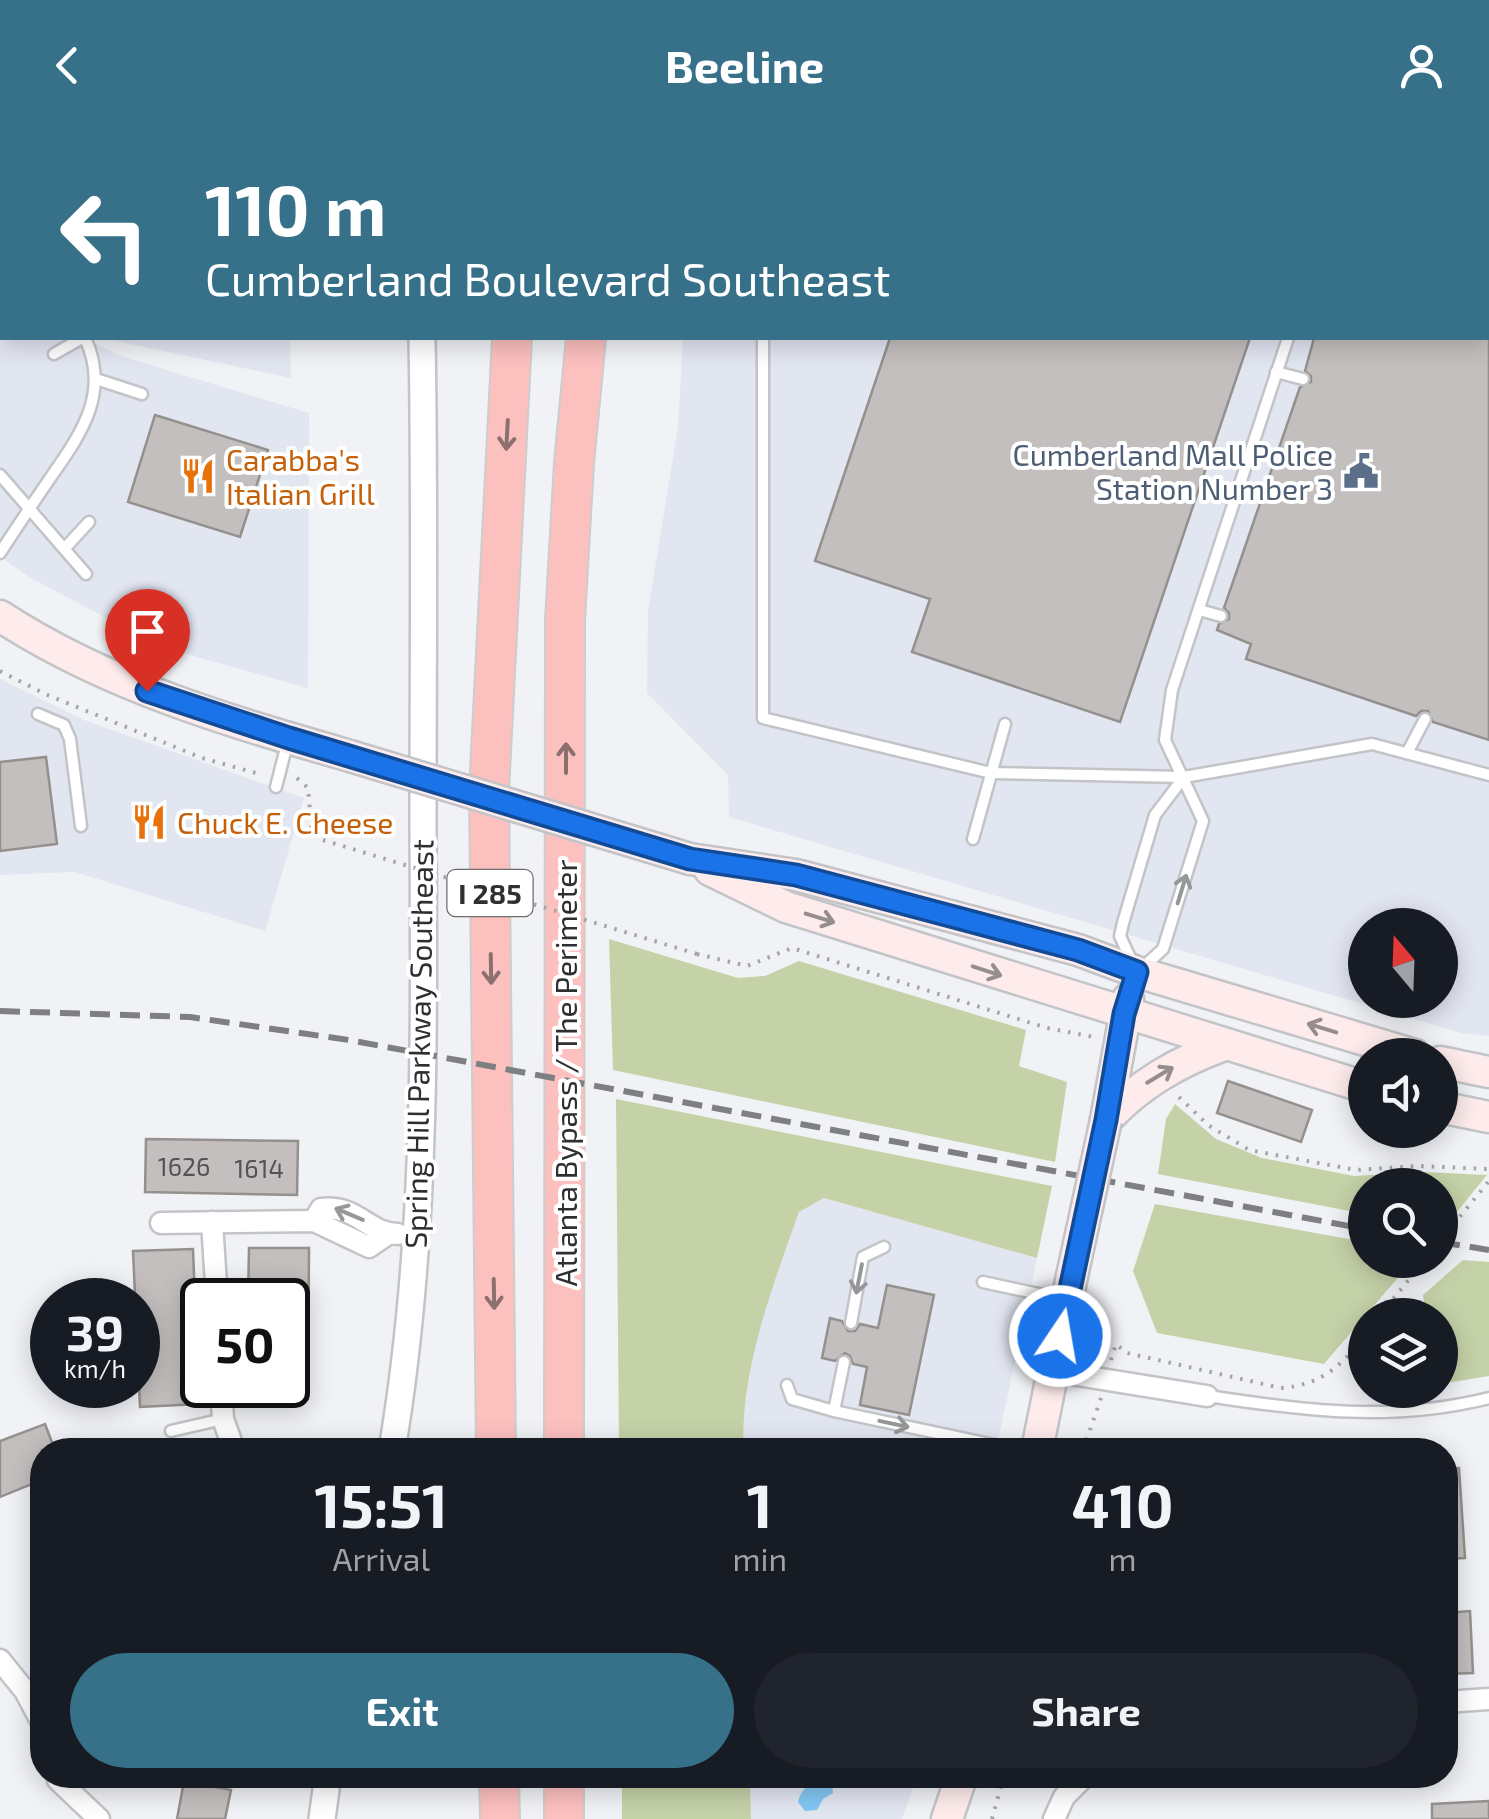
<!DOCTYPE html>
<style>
:root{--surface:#171b24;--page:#20242c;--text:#f1f3f6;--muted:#9ea1a6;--accent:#367189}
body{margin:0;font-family:"Exo 2",sans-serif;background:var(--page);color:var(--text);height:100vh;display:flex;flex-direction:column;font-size:38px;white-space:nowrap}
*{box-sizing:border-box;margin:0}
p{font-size:32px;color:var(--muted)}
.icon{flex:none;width:55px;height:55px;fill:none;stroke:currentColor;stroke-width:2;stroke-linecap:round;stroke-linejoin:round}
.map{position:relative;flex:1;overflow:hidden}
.sheet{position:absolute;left:30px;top:1308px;width:1428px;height:350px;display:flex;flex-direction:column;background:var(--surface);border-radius:40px;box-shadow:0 5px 25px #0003}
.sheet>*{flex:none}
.guide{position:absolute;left:0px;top:0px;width:1490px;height:210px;box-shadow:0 5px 25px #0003;background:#367189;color:#fff;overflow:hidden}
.needle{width:65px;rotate:341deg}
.controls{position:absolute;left:1348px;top:778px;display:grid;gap:20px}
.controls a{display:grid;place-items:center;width:110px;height:110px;border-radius:50%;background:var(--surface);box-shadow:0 5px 25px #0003;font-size:50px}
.speed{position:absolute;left:30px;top:1148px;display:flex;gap:20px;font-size:50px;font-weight:700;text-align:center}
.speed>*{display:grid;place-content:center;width:130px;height:130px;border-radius:50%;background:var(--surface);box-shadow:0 5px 25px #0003;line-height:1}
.speed small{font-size:25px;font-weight:400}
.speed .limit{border:5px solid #111;border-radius:15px;background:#fff;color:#111}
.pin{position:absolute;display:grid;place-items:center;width:85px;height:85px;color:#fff;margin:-102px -42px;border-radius:50% 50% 50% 0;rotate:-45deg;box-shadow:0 0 10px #0007}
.pin .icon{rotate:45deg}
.me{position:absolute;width:110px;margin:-55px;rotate:12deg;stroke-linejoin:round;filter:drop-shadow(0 0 8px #0008)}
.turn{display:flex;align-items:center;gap:35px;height:210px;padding:0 40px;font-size:45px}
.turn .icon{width:130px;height:130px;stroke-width:2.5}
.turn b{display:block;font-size:70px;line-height:85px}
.eta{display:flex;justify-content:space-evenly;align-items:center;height:170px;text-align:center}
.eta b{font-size:60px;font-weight:700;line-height:70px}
.button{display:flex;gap:20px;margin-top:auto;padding:20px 40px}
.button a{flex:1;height:115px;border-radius:60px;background:var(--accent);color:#fff;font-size:40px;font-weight:700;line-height:115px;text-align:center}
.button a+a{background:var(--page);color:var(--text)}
header{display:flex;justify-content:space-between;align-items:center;height:130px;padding:0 40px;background:var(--accent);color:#fff;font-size:45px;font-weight:700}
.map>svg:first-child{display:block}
.built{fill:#e2e6f1;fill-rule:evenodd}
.green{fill:#c5d2a8}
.water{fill:#83c7f5}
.building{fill:#c3bfbe;stroke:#94908e;stroke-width:2.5}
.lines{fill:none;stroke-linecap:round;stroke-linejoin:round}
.service-casing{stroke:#c3c4c7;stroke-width:15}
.minor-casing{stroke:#c3c4c7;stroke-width:25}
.tertiary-casing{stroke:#c3c4c7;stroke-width:30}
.secondary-casing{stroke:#c3c4c7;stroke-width:35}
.motorway-casing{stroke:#cdcdcd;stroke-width:42}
.path{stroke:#a3a4a7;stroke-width:4;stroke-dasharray:2.5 8;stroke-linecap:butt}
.service{stroke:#fff;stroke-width:10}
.minor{stroke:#fff;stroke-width:20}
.tertiary{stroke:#fff;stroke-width:25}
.secondary{stroke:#feecec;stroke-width:30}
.motorway{stroke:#fcc0bf;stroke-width:38}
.rail{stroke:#7e7f82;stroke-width:6;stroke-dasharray:20 10;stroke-linecap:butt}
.secondary-bridge-casing{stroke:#c3c4c7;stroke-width:35;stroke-linecap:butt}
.path-bridge{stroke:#a3a4a7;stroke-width:4;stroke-dasharray:2.5 8;stroke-linecap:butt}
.secondary-bridge{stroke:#feecec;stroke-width:30}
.oneway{stroke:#8b7070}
.oneway2{stroke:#969798}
.oneway3{stroke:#968e8e}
.route-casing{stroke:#114b97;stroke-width:25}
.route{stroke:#1a73e8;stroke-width:18}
.labels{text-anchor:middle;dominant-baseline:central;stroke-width:8;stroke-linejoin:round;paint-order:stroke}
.number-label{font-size:25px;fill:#535354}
.shield{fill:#fff;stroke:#6d6d6e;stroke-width:2.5}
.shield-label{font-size:28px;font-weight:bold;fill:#2e2f30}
.service-label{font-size:30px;fill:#4e5e75;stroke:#fff;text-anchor:end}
.food-label{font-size:30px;fill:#c56008;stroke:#fff;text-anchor:start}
.street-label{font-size:30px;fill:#2e2f30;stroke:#fff}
</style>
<header><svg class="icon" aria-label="back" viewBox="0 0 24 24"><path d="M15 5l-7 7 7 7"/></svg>Beeline<svg class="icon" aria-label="person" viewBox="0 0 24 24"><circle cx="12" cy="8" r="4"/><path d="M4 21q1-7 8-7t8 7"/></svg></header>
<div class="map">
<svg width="1489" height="1689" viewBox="0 0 1489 1689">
<rect width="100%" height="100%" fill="#f1f2f6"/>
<g class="built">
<path d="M 0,0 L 259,0 L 260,2 L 2,2 L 2,51 Z"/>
<path d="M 709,0 L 1489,0 L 1489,906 L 1461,903 L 729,687 L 728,645 L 647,563 L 648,481 L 678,297 L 683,208 L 1488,208 L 1488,2 L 709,2 ZM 1365,795 L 1440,795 L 1440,870 L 1365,870 Z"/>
<path d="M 0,103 L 2,208 L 85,208 L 121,226 L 309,283 L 308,558 L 161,517 L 29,447 L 0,427 Z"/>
<path d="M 102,208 L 290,208 L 291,248 Z"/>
<path d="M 0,549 L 84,590 L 304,668 L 265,801 L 75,742 L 0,745 Z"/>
<path d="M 824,1068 L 1037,1128 L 996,1320 L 743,1320 L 743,1294 L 755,1207 L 799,1082 Z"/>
<path d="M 750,1645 L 918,1645 L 902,1689 L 751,1689 Z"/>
</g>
<g class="green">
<path d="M 609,809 L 738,848 L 765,846 L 799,831 L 1026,900 L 1019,936 L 1067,952 L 1055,1032 L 613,940 Z"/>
<path d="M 616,969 L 1052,1056 L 1037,1128 L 824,1068 L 799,1082 C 771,1161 742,1235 743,1320 L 619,1320 Z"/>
<path d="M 1175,974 L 1216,1009 L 1262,1028 L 1354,1046 L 1424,1042 L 1487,1045 L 1443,1099 L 1440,1098 L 1440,1055 L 1365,1055 L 1365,1084 L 1158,1044 L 1166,989 Z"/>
<path d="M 1155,1074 L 1365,1112 L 1365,1130 L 1413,1130 L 1324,1234 L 1157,1203 L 1133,1141 Z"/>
<path d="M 1463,1130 L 1489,1132 L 1489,1246 L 1440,1254 L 1440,1185 L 1426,1185 L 1423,1165 Z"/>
<path d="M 622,1645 L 750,1645 L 751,1689 L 622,1689 Z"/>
</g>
<path class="water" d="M 824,1649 L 832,1653 L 833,1663 L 823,1669 L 817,1680 L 805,1681 L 798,1672 C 801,1658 811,1652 824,1649 Z"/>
<g class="building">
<path d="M 890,208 L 1250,208 L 1120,592 L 912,522 L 930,469 L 815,431 Z"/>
<path d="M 1314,208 L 1489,208 L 1489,610 L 1433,592 L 1428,581 L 1421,581 L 1416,586 L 1246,529 L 1251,514 L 1217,500 L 1219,494 L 1229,489 L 1229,483 L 1224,478 L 1300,257 L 1311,252 L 1311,246 L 1305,241 Z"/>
<path d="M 155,285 L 268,320 L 240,407 L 128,372 Z"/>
<path d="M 46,627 L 57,714 L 0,721 L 0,632 Z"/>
<path d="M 1228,951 L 1312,980 L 1301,1012 L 1217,983 Z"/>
<path d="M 146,1009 L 298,1011 L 297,1065 L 145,1062 Z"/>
<path d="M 249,1118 L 309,1118 L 308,1269 L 288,1270 L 288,1170 L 248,1170 Z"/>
<path d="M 193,1119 L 199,1274 L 140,1277 L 133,1121 Z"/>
<path d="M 887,1155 L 934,1165 L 909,1285 L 860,1275 L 867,1237 L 853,1234 L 850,1226 L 845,1223 L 835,1231 L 822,1228 L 830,1188 L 842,1191 L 848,1201 L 855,1201 L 860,1194 L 878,1198 Z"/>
<path d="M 45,1294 L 55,1320 L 42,1320 L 42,1350 L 0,1367 L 0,1311 Z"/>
<path d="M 1445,1338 L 1459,1338 L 1465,1428 L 1445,1429 Z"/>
<path d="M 1470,1481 L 1473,1543 L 1445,1544 L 1445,1483 Z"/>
<path d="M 184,1651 L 231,1660 L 225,1689 L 177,1689 Z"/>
<path d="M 1489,1671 L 1489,1689 L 1432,1689 L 1432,1674 Z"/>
</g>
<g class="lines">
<defs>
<g id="service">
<path d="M 1033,0 L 1044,2"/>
<path d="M 804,2 L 804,0"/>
<path d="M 1357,2 L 1358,0"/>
<path d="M 0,71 L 2,75"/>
<path d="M 763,208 L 763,588 L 991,643 L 1184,647 L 1372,614 L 1489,645"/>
<path d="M 54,224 L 82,208"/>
<path d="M 1276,242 L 1303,249"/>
<path d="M 96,249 L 142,264"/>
<path d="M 0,345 L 86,444"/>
<path d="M 65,418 L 89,392"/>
<path d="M 0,423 C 17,397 35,370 53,344 C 83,301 110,261 85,208"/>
<path d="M 1199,480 L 1221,486"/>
<path d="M 38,584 L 64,595 L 70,609 L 81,696"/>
<path d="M 1407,623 L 1425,589"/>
<path d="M 276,657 L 287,614"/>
<path d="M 973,709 L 1005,594"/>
<path d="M 1133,834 L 1120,806 L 1123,793 L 1155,685 L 1184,647"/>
<path d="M 1143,837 L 1163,819 L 1203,691 L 1165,610 L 1172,560 L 1288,208"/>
<path d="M 983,1152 L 1066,1170"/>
<path d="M 851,1193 L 863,1127 L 884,1117"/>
<path d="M 787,1255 L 792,1269 L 834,1281 L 1018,1320"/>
<path d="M 1208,1266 C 1304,1281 1393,1292 1489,1268"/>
<path d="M 834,1281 L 844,1232"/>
<path d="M 171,1301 L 223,1289"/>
</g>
<g id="minor">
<path d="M 314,1091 L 321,1079 C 357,1074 368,1104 398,1104"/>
<path d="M 212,1092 L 217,1170"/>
<path d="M 161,1093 L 314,1091 L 369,1117 L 388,1104"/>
<path d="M 1052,1241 L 1207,1266"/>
<path d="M 221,1255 L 223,1289 L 234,1320"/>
<path d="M 0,1530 L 25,1561 L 42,1593"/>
<path d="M 1445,1572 L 1489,1569"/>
<path d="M 57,1645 L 58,1650 L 99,1689"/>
<path d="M 1054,1689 L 1064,1667 L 1086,1645"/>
</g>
<g id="tertiary">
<path d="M 406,0 L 406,2"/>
<path d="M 392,1320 C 427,1112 424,902 423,693 C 423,531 425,369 422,208"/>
<path d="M 322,1689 L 328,1645"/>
</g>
<g id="secondary">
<path d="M 0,486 C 107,556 229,591 350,626"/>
<path d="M 690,729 L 796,745 L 1078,820 L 1137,842 L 1415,925"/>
<path d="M 710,740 L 786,777 L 1365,957"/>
<path d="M 1440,932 L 1489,942"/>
<path d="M 1440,977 L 1489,987"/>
<path d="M 1106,990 L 1128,869"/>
<path d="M 1106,990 C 1139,954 1178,932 1224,915"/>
<path d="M 1037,1320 L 1072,1146"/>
<path d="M 947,1689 L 962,1645"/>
</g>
<g id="motorway">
<path d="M 530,2 L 530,0"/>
<path d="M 608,2 L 609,0"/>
<path d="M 496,1320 L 489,661 L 512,208"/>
<path d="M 564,1320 L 565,490 L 574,333 L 586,208"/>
<path d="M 499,1645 L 500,1689"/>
<path d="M 564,1645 L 564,1689"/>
</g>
</defs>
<use href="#service" class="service-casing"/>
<use href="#minor" class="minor-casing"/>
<use href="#tertiary" class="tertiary-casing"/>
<use href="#secondary" class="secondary-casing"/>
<use href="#motorway" class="motorway-casing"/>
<g class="path">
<path d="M 0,541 L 45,564 L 202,628 L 263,645"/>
<path d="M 297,648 L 308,658 L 312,704 L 323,710"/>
<path d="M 697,824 L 747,836 L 792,818 L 1047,898 L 1094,907"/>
<path d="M 1179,967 L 1208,995 L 1249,1020 L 1356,1040 L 1419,1036 L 1489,1039"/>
<path d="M 1440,1111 L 1489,1051"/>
<path d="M 1380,1185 L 1425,1130"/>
<path d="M 1111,1230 L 1116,1214 L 1127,1223 L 1281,1258 C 1321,1255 1342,1236 1365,1205"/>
<path d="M 1083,1320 L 1101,1268"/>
<path d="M 992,1689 L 1004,1645"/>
</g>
<use href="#service" class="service"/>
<use href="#minor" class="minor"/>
<use href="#tertiary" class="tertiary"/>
<use href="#secondary" class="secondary"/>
<use href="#motorway" class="motorway"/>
<g class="rail">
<path d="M 0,881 L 190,887 L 349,910 L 1365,1099"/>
<path d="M 1440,1112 L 1489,1120"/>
</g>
<defs>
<g id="secondary-bridge">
<path d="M 350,626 L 690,729"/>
<path d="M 1072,1146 L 1106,990"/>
</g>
</defs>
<use href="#secondary-bridge" class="secondary-bridge-casing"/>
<path class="path-bridge" d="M 323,710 L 697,824"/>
<use href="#secondary-bridge" class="secondary-bridge"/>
</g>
<defs><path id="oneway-shaft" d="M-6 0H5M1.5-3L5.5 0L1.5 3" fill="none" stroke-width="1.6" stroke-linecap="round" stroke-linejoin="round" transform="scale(2.5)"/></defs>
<g class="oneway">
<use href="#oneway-shaft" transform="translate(507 305) rotate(93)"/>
<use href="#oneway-shaft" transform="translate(566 628) rotate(-90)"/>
<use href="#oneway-shaft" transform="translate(491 839) rotate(89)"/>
<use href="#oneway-shaft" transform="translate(494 1164) rotate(89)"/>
</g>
<g class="oneway2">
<use href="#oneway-shaft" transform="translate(1182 759) rotate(-73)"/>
<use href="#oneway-shaft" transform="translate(349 1084) rotate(-157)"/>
<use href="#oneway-shaft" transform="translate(859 1149) rotate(101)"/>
<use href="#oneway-shaft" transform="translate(894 1294) rotate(12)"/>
</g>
<g class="oneway3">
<use href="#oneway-shaft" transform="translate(820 788) rotate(17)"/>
<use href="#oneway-shaft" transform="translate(987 841) rotate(18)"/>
<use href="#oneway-shaft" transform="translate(1322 898) rotate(-163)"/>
<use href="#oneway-shaft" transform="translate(1160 945) rotate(-31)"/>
</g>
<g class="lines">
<defs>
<path id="route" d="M 147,561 L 289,608 L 690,729 L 796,745 L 1078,820 L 1137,842 L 1124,884 L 1106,990 L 1060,1206"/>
</defs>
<use href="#route" class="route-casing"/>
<use href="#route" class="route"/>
</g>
<defs>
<symbol id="civic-bare" viewBox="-9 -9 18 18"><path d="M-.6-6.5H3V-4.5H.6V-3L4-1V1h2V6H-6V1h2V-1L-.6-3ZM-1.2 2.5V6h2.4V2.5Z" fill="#5c6f8a" stroke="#fff" stroke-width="2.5" paint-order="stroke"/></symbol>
<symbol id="restaurant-bare" viewBox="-9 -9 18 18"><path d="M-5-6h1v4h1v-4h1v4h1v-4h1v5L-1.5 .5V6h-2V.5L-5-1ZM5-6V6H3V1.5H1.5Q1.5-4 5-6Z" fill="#e8710a" stroke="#fff" stroke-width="2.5" paint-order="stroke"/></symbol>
</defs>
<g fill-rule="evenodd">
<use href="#civic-bare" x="1336" y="316" width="50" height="50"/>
<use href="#restaurant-bare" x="173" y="321" width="50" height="50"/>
<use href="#restaurant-bare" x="124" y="667" width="50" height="50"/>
</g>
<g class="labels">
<g class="number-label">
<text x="184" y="1036">1626</text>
<text x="259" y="1038">1614</text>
</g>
<rect class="shield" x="447.5" y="740" width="85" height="46" rx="8"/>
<g class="shield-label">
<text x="490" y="763">I 285</text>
</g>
<g class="service-label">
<text x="1333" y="324">Cumberland Mall Police<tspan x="1333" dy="34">Station Number 3</tspan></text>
</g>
<g class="food-label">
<text x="226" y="329">Carabba's<tspan x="226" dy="34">Italian Grill</tspan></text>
<text x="177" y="692">Chuck E. Cheese</text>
</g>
<g class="street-label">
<text transform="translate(418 914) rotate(-89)">Spring Hill Parkway Southeast</text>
<text transform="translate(565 943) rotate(-90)">Atlanta Bypass / The Perimeter</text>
</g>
</g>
</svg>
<div class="controls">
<a><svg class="needle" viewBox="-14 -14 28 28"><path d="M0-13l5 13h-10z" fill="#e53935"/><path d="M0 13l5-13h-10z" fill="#9ea1a6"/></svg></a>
<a><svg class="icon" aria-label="sound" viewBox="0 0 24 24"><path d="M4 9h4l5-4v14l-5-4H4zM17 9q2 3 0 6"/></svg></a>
<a><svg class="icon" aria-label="search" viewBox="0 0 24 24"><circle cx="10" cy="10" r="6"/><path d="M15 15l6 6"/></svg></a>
<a><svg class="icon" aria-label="layers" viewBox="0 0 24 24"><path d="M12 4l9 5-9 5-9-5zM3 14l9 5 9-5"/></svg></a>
</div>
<div class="speed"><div>39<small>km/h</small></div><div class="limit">50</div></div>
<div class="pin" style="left:147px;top:561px;background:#d93025"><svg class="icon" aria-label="arrive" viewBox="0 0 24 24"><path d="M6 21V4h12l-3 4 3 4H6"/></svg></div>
<svg class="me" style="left:1060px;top:1206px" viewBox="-20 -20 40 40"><circle r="17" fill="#1a73e8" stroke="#fff" stroke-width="3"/><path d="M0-11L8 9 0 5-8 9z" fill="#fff"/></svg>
<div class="guide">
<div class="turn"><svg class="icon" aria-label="left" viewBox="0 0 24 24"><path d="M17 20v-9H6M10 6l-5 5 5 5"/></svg><div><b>110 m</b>Cumberland Boulevard Southeast</div></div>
</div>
<section class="sheet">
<div class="eta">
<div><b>15:51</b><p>Arrival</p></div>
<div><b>1</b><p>min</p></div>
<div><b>410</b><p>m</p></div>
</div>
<div class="button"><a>Exit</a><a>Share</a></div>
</section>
</div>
